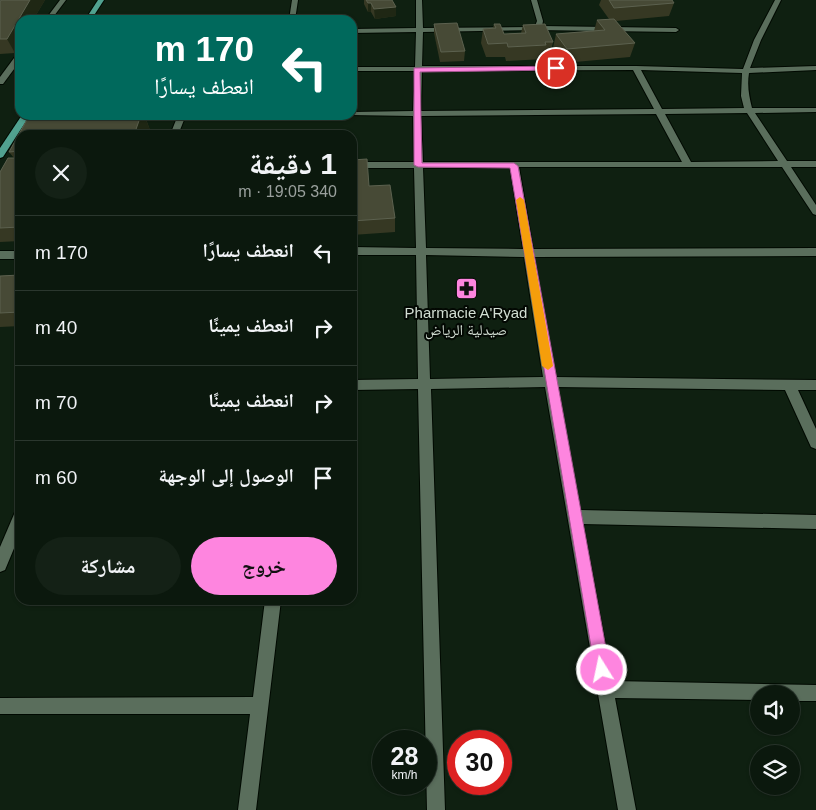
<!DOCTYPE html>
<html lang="ar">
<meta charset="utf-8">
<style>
:root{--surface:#0b180d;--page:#142116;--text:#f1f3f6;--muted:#9aa09d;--line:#2b372e;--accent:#fe85df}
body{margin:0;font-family:Helvetica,"Noto Naskh Arabic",sans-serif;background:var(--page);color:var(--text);direction:rtl;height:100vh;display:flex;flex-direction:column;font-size:19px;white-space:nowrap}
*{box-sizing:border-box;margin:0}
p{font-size:16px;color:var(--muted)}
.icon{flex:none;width:28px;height:28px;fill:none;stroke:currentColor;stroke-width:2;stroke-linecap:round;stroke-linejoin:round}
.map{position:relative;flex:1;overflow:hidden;direction:ltr}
.details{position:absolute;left:15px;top:130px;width:342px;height:475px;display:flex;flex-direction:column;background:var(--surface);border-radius:15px;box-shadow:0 1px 4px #0004,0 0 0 1px var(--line);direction:rtl}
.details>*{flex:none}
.hud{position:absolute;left:15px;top:15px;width:342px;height:105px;border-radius:15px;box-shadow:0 1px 4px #0004,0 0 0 1px var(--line);direction:rtl;background:#00695c;color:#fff;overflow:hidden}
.tools{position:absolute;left:750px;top:685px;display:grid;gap:10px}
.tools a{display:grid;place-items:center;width:50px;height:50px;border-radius:50%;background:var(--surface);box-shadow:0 1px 4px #0004,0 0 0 1px var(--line);font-size:25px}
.speed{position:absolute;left:372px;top:730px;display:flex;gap:10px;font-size:25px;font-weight:700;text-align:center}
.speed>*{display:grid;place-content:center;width:65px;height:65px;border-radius:50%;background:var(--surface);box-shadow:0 1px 4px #0004,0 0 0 1px var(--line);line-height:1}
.speed small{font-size:12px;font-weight:400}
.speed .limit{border:8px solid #d22;background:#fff;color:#111}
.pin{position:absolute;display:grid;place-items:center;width:42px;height:42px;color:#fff;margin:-21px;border:2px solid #fff;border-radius:50%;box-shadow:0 1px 5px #0007}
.me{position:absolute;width:55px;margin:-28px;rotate:350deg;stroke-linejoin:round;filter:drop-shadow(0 0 4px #0008)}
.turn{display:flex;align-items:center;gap:18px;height:105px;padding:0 20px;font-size:22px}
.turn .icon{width:65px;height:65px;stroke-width:2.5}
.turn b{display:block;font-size:35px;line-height:42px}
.round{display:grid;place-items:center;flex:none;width:52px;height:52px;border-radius:26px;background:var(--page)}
.head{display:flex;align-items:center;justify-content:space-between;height:85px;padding:0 20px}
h1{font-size:30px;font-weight:800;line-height:38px}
.primary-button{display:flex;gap:10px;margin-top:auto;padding:10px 20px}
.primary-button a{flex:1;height:58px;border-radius:30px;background:var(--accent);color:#111;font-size:20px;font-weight:800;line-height:58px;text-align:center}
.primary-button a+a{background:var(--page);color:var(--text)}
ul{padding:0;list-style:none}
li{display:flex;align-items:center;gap:15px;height:75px;padding:0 20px;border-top:1px solid var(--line)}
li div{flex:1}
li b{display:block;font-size:19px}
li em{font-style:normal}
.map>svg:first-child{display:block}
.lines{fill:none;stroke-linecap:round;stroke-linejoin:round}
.minor-casing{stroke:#000901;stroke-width:2}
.major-casing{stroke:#000901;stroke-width:2}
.minor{fill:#5a6e5c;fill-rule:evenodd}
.major{fill:#51a290;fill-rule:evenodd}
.wall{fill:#363823}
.shaded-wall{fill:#1f2714}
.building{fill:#474a36;stroke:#5c614f}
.route{fill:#fe85df;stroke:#a55691}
.slow{fill:#f59e0b}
.labels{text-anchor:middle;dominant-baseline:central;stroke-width:4;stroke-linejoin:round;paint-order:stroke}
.poi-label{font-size:15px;fill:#d2ded3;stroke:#030803}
</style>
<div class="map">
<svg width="816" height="810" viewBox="0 0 816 810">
<rect width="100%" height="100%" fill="#0f2011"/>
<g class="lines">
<defs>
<g id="minor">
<path d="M 60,0 L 66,0 L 51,20 L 45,20 Z"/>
<path d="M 292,0 L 298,0 L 295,20 L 289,20 Z"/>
<path d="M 416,0 L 422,0 L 423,28 L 532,27 L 535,26 L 537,21 L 531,0 L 537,0 L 543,21 L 542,26 L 676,28 L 679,30 L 676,32 L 536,30 L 423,32 L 422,66 L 636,66 L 743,69 L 754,40 L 775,0 L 781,0 L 761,40 L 750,68 L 816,66 L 816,70 L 749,73 C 747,86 749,96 752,108 L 816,108 L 816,112 L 755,113 L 787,161 L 816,161 L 816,167 L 791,167 L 816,205 L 816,215 L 813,214 L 782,167 L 519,167 L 533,249 L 816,248 L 816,256 L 534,257 L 555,377 L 816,380 L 816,390 L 798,390 L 816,429 L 816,449 L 811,447 L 785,390 L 557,387 L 580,510 L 816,515 L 816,529 L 583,524 L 612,681 L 816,685 L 816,701 L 791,701 L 791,694 L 759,694 L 759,700 L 615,698 L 636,810 L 618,810 L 545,387 L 431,389 L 445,810 L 427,810 L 418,389 L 352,390 L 352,380 L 418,379 L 416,255 L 352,255 L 352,247 L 416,248 L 414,168 L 352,168 L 352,162 L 414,162 L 413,116 L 349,115 L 352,115 L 352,112 L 413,111 L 415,71 L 352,71 L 352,67 L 415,67 L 416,32 L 352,33 L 352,29 L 416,28 ZM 633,70 L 654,109 L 421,111 L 422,71 ZM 641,70 L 742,73 L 741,96 L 744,108 L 662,109 ZM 747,113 L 778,161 L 691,162 L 665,114 ZM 656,114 L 682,162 L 423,162 L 421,116 ZM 510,167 L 523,249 L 426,248 L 423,168 ZM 426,255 L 524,257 L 543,377 L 430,379 Z"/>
<path d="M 17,54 L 20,54 L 20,61 L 3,84 L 0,84 L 0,77 Z"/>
<path d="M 178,115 L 186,115 L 178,135 L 170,135 Z"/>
<rect x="0" y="251" width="20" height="8"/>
<path d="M 20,510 L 20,534 L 5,570 L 0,572 L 0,547 L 15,512 Z"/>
<path d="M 265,600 L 281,600 L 256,810 L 238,810 L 250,714 L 0,714 L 0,698 L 253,697 Z"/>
</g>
<g id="major">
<path d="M 98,0 L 104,0 L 91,20 L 85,20 Z"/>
<path d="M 22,115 L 30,115 L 3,157 L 0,158 L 0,148 Z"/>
</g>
</defs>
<use href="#minor" class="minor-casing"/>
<use href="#major" class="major-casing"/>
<use href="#minor" class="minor"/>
<use href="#major" class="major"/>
</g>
<g class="wall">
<path d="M 45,0 L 33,20 L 20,20 L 15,53 L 0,54 L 0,2 Z"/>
<path d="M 364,0 L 392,0 L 396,7 L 396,16 L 375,19 L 371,12 L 368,12 L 364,4 Z"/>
<path d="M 601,0 L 672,0 L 674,3 L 669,16 L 616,21 L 635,43 L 630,57 L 564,63 L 553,48 L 556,34 L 594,31 L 597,20 L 609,19 L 599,5 Z"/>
<path d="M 434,24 L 465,51 L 464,61 L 440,62 L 434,33 Z"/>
<path d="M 494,24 L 504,34 L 521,33 L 523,25 L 553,42 L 550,55 L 544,56 L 544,59 L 506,61 L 505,57 L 486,57 L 481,43 L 483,29 L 493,28 Z"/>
<path d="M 52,115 L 161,115 L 159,119 L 146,119 L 150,130 L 148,135 L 20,135 L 20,241 L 0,242 L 0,172 L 8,158 L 14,158 L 9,152 L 29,116 Z"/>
<path d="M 352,160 L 369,186 L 395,218 L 395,232 L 352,235 Z"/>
<path d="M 20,275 L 20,326 L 0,327 L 0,276 Z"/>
</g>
<g class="shaded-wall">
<path d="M 30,0 L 45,0 L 33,20 L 20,20 L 20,44 L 15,53 L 7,39 Z"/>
<rect x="368" y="3" width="3" height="9"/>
<path d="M 396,7 L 396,16 L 375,19 L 374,9 Z"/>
<path d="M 141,115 L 144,115 L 150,130 L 148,135 L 134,135 Z"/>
<path d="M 157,115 L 161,115 L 159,119 Z"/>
</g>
<g class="building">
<path d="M 1,0 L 30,0 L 7,39 L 0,39 L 0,2 Z"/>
<path d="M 366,0 L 392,0 L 396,7 L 374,9 L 371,3 L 368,3 Z"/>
<path d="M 609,0 L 672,0 L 674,3 L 614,8 Z"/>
<path d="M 614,19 L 635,43 L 567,49 L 556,34 L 605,30 L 597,20 Z"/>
<path d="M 457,23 L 465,51 L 441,52 L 434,24 Z"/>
<path d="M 494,24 L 500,24 L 504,34 L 526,33 L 523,25 L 545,24 L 553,42 L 545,42 L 546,45 L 508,47 L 507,43 L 488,44 L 483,29 L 496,28 Z"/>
<path d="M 52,115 L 141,115 L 134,135 L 20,135 L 20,151 L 9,152 L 29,116 Z"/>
<path d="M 8,158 L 20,158 L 20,227 L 0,228 L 0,172 Z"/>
<path d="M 367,159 L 369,186 L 390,185 L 395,218 L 352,221 L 352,160 Z"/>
<path d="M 20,275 L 20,312 L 0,313 L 0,276 Z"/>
</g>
<path class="route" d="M 556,66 L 559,70 L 420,72 L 422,163 L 514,163 L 518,166 L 610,670 L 608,675 L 602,677 L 597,675 L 595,670 L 510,168 L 418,167 L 414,165 L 414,68 Z"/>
<path class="slow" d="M 520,197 L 524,200 L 553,366 L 548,370 L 542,366 L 516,200 Z"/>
<defs>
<symbol id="pharmacy-square" viewBox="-11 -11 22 22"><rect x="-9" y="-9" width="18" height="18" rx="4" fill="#fe85df" stroke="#030803"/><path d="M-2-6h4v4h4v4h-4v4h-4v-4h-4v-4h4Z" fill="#111"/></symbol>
</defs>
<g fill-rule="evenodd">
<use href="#pharmacy-square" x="454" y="276" width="25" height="25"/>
</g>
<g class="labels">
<g class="poi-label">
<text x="466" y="312">Pharmacie A'Ryad<tspan x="466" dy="17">صيدلية الرياض</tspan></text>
</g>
</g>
</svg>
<div class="tools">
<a><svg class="icon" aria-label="sound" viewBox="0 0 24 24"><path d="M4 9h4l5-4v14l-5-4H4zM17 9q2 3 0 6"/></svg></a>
<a><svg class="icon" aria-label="layers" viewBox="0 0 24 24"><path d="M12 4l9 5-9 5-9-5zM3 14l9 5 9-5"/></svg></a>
</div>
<div class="speed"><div>28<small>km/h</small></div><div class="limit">30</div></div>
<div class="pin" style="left:556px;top:68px;background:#d93025"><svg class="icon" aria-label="arrive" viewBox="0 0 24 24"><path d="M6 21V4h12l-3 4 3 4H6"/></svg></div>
<svg class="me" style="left:602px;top:670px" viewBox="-20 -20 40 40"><circle r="17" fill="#fe85df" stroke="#fff" stroke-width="3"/><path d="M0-11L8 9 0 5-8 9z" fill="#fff"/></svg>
<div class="hud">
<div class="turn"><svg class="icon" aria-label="left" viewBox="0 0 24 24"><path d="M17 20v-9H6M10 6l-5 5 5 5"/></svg><div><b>170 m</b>انعطف يسارًا</div></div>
</div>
<section class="details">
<div class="head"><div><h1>1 دقيقة</h1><p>340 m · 19:05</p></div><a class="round"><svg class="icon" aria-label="close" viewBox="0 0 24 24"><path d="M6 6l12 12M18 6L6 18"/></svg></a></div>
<ul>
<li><svg class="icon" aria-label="left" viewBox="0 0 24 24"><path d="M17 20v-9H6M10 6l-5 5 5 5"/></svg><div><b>انعطف يسارًا</b></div><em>170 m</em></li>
<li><svg class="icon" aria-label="right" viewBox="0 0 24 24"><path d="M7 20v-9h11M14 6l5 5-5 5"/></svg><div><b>انعطف يمينًا</b></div><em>40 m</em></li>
<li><svg class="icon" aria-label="right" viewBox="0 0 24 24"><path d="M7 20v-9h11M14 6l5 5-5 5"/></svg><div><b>انعطف يمينًا</b></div><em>70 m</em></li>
<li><svg class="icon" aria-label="arrive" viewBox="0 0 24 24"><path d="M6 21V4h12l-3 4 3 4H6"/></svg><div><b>الوصول إلى الوجهة</b></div><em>60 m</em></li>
</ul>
<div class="primary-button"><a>خروج</a><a>مشاركة</a></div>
</section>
</div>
